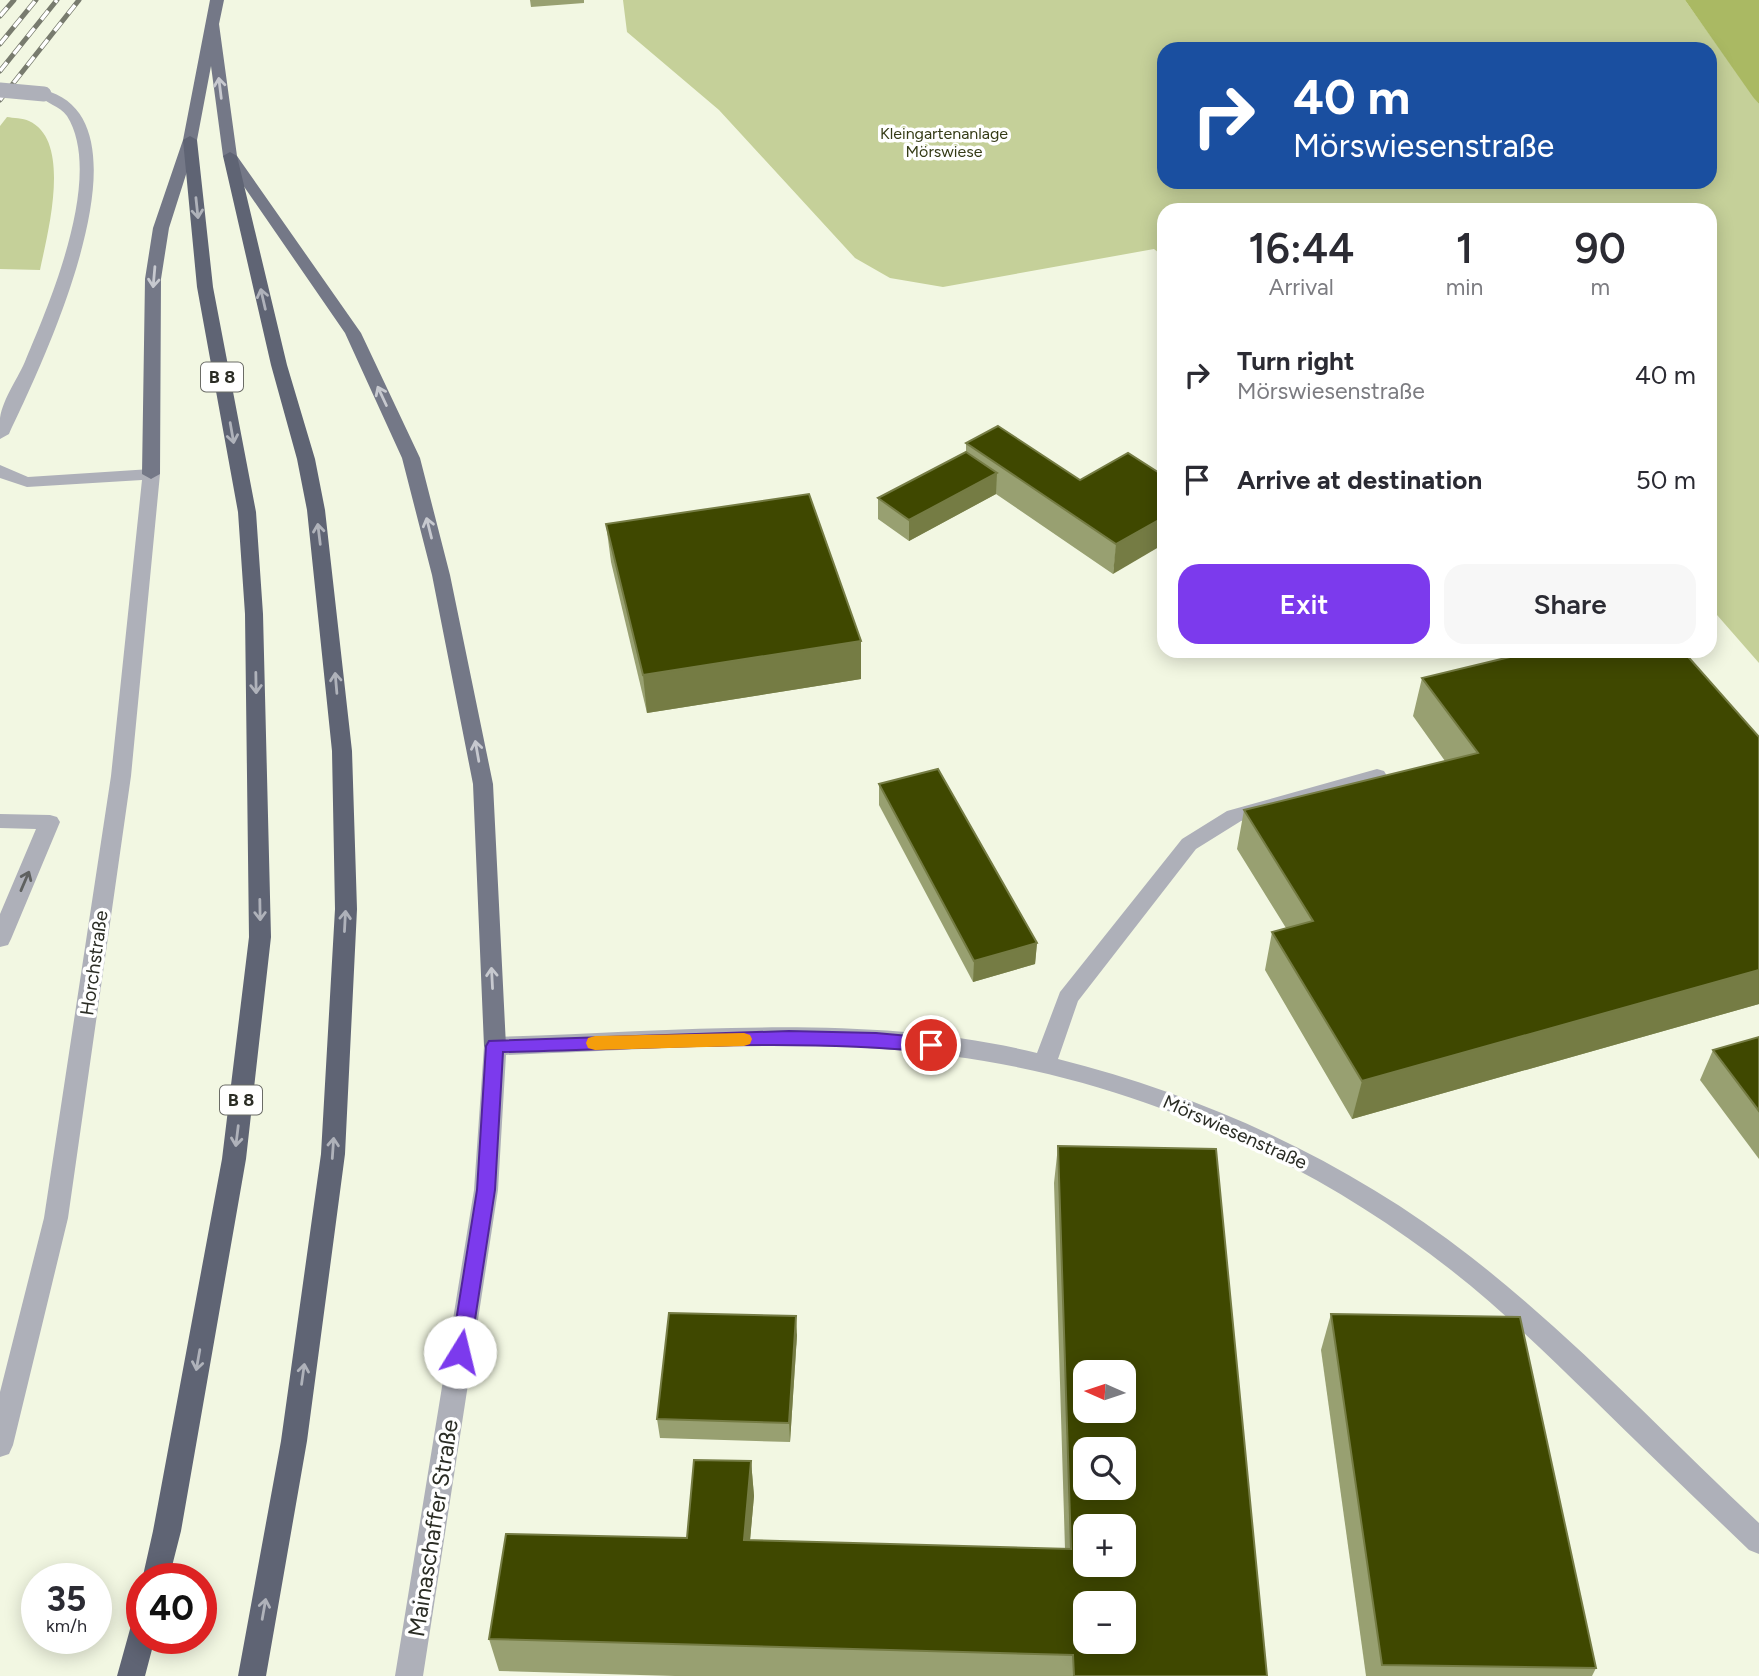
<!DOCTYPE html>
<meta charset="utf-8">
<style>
:root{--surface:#fff;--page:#f7f7f7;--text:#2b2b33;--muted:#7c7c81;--accent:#7c3aed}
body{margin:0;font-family:Figtree,sans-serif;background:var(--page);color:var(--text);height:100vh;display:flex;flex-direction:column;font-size:26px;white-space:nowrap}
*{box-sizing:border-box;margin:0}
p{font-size:23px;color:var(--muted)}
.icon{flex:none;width:38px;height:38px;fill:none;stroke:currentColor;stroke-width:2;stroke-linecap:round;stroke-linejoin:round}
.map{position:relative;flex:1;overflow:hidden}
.sheet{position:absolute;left:1157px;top:203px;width:560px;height:455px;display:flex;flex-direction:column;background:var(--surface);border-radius:21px;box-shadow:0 4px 18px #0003}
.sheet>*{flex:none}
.top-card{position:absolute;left:1157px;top:42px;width:560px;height:147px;border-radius:21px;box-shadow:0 4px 18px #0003;background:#1a4fa0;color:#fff;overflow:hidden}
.needle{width:46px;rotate:273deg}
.controls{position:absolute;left:1073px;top:1360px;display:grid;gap:14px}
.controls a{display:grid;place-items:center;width:63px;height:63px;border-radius:14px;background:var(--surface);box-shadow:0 4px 18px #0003;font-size:35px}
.speed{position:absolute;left:21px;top:1563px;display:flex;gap:14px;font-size:35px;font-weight:700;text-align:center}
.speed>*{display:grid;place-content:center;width:91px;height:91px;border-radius:50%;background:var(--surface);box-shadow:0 4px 18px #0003;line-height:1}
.speed small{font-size:18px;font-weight:400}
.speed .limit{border:10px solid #d22;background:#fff;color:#111}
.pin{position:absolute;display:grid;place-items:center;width:60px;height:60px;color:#fff;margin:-30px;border:4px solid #fff;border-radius:50%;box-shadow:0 2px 7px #0007}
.me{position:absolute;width:77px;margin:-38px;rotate:9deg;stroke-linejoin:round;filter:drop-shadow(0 0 5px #0008)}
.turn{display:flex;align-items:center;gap:24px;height:147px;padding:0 21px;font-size:32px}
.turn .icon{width:91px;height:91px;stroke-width:2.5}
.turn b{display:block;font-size:49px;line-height:60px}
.eta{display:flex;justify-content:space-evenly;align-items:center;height:119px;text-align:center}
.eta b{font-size:42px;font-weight:600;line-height:49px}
.primary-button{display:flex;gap:14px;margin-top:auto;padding:14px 21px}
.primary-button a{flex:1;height:80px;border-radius:21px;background:var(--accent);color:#fff;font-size:28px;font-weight:600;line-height:80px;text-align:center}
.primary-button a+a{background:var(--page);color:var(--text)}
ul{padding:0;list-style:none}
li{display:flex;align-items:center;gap:21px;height:105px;padding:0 21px}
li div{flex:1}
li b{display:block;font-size:26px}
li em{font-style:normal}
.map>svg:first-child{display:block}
.green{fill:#c5d099;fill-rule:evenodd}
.water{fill:#aab963}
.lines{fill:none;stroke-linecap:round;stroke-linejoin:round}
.minor{fill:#aeb0b9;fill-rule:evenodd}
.major{fill:#747887;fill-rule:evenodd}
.highway{fill:#5f6474;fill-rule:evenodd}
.rail-casing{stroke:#787b6e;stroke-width:5}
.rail{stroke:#fff;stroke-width:3.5;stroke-dasharray:11;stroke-linecap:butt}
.minor-bridge{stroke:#aeb0b9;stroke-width:15}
.wall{fill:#98a071}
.shaded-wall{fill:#757c44}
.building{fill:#3f4800;stroke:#757c44;stroke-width:2;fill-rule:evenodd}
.oneway{stroke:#c7c9cf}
.oneway2{stroke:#afb2ba}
.oneway3{stroke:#5f6160}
.route{fill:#7c3aed;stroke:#51269a;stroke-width:2}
.slow{fill:#f59e0b}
.labels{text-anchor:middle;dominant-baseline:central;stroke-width:7;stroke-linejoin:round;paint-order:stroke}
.far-park-label{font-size:16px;fill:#353b16;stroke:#fff}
.shield{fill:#fff;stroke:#6b6c66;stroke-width:2}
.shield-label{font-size:18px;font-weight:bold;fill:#2b2d25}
.street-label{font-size:19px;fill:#2b2d25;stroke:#fff}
.near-street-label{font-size:23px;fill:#2b2d25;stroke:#fff}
</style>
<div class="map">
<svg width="1759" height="1676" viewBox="0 0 1759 1676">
<rect width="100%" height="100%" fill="#f2f7e2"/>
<g class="green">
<path d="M 623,0 L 1685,0 L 1759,104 L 1759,663 L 1710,607 L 1710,210 L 1164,210 L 1164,257 L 1154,249 L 943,287 L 890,278 L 855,258 L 719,110 L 627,32 ZM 1164,49 L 1710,49 L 1710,182 L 1164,182 Z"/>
<path d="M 7,117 C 13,118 23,118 29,121 C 73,141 47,235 40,270 L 0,269 L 0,126 Z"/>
</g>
<path class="water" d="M 1685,0 L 1759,0 L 1759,104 L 1753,97 Z"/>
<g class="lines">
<g class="minor">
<path d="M 44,90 C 161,120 39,370 9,434 L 0,439 C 0,432 0,424 0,418 C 3,398 19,377 26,359 C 51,300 104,175 67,116 C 60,106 45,103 37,94 Z"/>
<path d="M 0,465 L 28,477 L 151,469 L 160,474 L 131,776 L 68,1218 L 13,1445 L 9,1454 L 0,1457 L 0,1392 L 44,1218 L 111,776 L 142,480 L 27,487 L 0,478 Z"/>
<path d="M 1377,769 L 1384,771 L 1387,776 L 1384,781 L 1241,821 L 1196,849 L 1078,1001 L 1058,1059 C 1206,1096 1351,1163 1471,1257 C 1574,1337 1664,1434 1759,1523 L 1759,1554 L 1749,1550 C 1697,1500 1644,1449 1592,1398 C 1546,1354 1501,1309 1451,1270 C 1307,1158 1131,1079 950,1056 C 804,1036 653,1050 506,1055 L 498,1190 L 423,1676 L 395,1676 L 474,1190 L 484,1046 L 487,1040 L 495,1037 C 669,1032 867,1011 1037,1053 L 1060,992 L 1182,839 L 1227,811 Z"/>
<path d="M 0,814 L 50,815 L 57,817 L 60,822 L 11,939 L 8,945 L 0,947 L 0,914 L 36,829 L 0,828 Z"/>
</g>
<path class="major" d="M 210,0 L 224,0 L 219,24 L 237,156 L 361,333 L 420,458 L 450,575 L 493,784 L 506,1046 L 503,1052 L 495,1055 L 487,1052 L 484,1046 L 473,784 L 432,575 L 402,458 L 345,333 L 223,156 L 211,66 L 197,140 L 169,228 L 161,279 L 160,474 L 151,479 L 142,474 L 145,279 L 153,228 L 183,140 Z"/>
<g class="highway">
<path d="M 190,136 L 197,140 L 213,287 L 256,512 L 263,614 L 271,937 L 246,1159 L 181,1531 L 169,1578 L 142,1580 L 153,1531 L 222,1159 L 249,937 L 245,614 L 238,512 L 197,287 L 183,140 Z"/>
<path d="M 230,152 L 237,156 L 287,365 L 315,459 L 325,510 L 352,751 L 357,909 L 345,1154 L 307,1441 L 266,1676 L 238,1676 L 281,1441 L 321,1154 L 335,909 L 332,751 L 307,510 L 297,459 L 271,365 L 223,156 Z"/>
<path d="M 142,1618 L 142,1638 L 155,1638 L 145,1676 L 117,1676 L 132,1622 Z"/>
</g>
<defs>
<g id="rail">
<path d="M 0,16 L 14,0"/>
<path d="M 0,44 L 36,0"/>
<path d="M 0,71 L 57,0"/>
<path d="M 0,100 L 79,0"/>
</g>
</defs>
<use href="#rail" class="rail-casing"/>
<use href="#rail" class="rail"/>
<path class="minor-bridge" d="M 0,90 L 44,94"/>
</g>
<g class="wall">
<path d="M 530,0 L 584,0 L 584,3 L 531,7 Z"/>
<path d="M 966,443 L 1080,480 L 1128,453 L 1113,574 L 996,494 L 909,541 L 878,519 L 878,498 L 966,452 Z"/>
<path d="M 606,524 L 861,641 L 861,679 L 647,713 L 611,562 Z"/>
<path d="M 1422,678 L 1759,737 L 1759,1004 L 1352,1119 L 1265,970 L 1272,932 L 1286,928 L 1237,849 L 1244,810 L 1445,761 L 1413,716 Z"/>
<path d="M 879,784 L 1037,943 L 1035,964 L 973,982 L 879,805 Z"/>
<path d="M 1759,1037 L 1759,1159 L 1700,1080 L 1713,1050 Z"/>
<path d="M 1058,1146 L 1267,1676 L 675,1676 L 499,1671 L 489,1639 L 687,1538 L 751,1461 L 754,1496 L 750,1540 L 1065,1549 L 1054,1183 Z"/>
<path d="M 1331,1314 L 1596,1668 L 1592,1676 L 1366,1676 L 1321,1350 Z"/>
<path d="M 797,1335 L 790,1442 L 660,1438 L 657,1419 Z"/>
</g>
<g class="shaded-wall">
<path d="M 997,473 L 996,494 L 909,541 L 909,520 Z"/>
<path d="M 1164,517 L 1164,544 L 1113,574 L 1116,544 Z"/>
<path d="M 861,641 L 861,679 L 647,713 L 643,675 Z"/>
<path d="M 1037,943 L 1035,964 L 973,982 L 974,961 Z"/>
<path d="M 1759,970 L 1759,1004 L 1352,1119 L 1362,1081 Z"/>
<path d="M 796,1316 L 797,1335 L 790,1442 L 789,1423 Z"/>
<path d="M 751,1461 L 754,1496 L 747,1574 L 744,1540 Z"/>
</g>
<g class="building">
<path d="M 998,426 L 1080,480 L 1128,453 L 1164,476 L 1164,517 L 1116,544 L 966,443 Z"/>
<path d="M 966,452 L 997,473 L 909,520 L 878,498 Z"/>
<path d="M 809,494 L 861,641 L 643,675 L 606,524 Z"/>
<path d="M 1535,651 L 1683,651 L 1759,737 L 1759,970 L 1362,1081 L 1272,932 L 1313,921 L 1244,810 L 1478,753 L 1422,678 Z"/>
<path d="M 938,769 L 1037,943 L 974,961 L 879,784 Z"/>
<path d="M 1759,1037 L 1759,1111 L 1713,1050 Z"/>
<path d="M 1058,1146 L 1216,1149 L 1267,1676 L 1074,1676 L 1073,1655 L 489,1639 L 506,1534 L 687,1538 L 694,1460 L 751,1461 L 744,1540 L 1071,1549 ZM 1085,1372 L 1124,1372 L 1124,1410 L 1085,1410 ZM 1085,1449 L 1124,1449 L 1124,1488 L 1085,1488 ZM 1085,1526 L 1124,1526 L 1124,1564 L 1085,1564 ZM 1085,1603 L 1124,1603 L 1124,1642 L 1085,1642 Z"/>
<path d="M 669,1313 L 796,1316 L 789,1423 L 657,1419 Z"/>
<path d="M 1331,1314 L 1520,1317 L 1596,1668 L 1382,1665 Z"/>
</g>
<defs><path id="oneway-shaft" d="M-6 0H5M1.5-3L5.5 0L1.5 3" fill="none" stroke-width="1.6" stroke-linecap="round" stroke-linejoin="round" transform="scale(1.75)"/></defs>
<g class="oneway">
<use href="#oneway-shaft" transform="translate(220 88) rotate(-97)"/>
<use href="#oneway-shaft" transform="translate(154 277) rotate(95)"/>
<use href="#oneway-shaft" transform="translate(382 396) rotate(-115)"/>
<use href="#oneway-shaft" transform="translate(429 528) rotate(-104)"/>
<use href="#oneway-shaft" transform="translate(477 751) rotate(-100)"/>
<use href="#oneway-shaft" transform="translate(492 978) rotate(-93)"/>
</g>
<g class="oneway2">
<use href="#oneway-shaft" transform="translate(197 208) rotate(84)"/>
<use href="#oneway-shaft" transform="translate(263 299) rotate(-103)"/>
<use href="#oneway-shaft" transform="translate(232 433) rotate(80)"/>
<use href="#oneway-shaft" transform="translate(319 534) rotate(-97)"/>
<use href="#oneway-shaft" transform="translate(256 683) rotate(89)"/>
<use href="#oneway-shaft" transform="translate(336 683) rotate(-95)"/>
<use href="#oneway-shaft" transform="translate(260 910) rotate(89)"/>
<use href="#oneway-shaft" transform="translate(345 921) rotate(-87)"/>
<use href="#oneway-shaft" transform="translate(237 1136) rotate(97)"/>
<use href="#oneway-shaft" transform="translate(333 1148) rotate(-86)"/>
<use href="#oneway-shaft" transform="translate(198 1360) rotate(100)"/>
<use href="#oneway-shaft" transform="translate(303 1374) rotate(-82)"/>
<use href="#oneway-shaft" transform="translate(264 1609) rotate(-80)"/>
</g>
<use class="oneway3" href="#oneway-shaft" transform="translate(25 881) rotate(-67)"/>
<path class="route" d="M 789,1031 L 876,1033 L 931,1038 L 937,1040 L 940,1045 L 937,1050 L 931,1052 C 789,1038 645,1049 503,1052 L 495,1190 L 470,1352 L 467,1358 L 460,1361 L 454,1358 L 451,1352 L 477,1190 L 486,1046 L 489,1041 Z"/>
<path class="slow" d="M 744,1033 L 750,1035 L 752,1039 L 750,1044 L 744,1046 L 595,1050 L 588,1048 L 586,1043 L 588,1038 L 595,1036 Z"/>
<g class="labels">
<g class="far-park-label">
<text x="944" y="133">Kleingartenanlage<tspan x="944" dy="18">Mörswiese</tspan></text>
</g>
<g class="shield">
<rect x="201" y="362.5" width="42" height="29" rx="5"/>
<rect x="220" y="1085.5" width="42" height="29" rx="5"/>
</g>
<g class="shield-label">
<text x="222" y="377">B 8</text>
<text x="241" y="1100">B 8</text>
</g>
<g class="street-label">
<text transform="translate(94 963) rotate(-82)">Horchstraße</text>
<text transform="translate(1235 1132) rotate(24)">Mörswiesenstraße</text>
</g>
<g class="near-street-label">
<text transform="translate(433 1528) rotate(-81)">Mainaschaffer Straße</text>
</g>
</g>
</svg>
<div class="controls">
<a><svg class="needle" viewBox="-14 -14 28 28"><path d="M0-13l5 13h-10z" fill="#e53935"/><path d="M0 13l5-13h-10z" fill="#7c7c81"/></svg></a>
<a><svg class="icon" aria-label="search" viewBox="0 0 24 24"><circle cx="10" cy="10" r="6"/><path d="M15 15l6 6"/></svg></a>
<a>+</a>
<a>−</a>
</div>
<div class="speed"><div>35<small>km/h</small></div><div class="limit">40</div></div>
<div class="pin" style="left:931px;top:1045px;background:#d93025"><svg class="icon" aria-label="arrive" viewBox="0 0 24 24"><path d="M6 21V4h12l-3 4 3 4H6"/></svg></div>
<svg class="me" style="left:460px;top:1352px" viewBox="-20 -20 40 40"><circle r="19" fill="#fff"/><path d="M0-13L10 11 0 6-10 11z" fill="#7c3aed"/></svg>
<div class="top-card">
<div class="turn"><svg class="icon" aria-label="right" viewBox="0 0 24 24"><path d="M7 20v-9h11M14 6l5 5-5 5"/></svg><div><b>40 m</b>Mörswiesenstraße</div></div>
</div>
<section class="sheet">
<div class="eta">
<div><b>16:44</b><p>Arrival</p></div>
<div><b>1</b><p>min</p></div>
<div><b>90</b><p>m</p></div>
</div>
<ul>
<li><svg class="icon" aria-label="right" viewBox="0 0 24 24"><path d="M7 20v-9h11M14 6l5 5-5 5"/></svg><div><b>Turn right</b><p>Mörswiesenstraße</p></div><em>40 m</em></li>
<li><svg class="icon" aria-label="arrive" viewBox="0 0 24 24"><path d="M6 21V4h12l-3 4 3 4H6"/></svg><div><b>Arrive at destination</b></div><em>50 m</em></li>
</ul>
<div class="primary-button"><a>Exit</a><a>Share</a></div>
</section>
</div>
